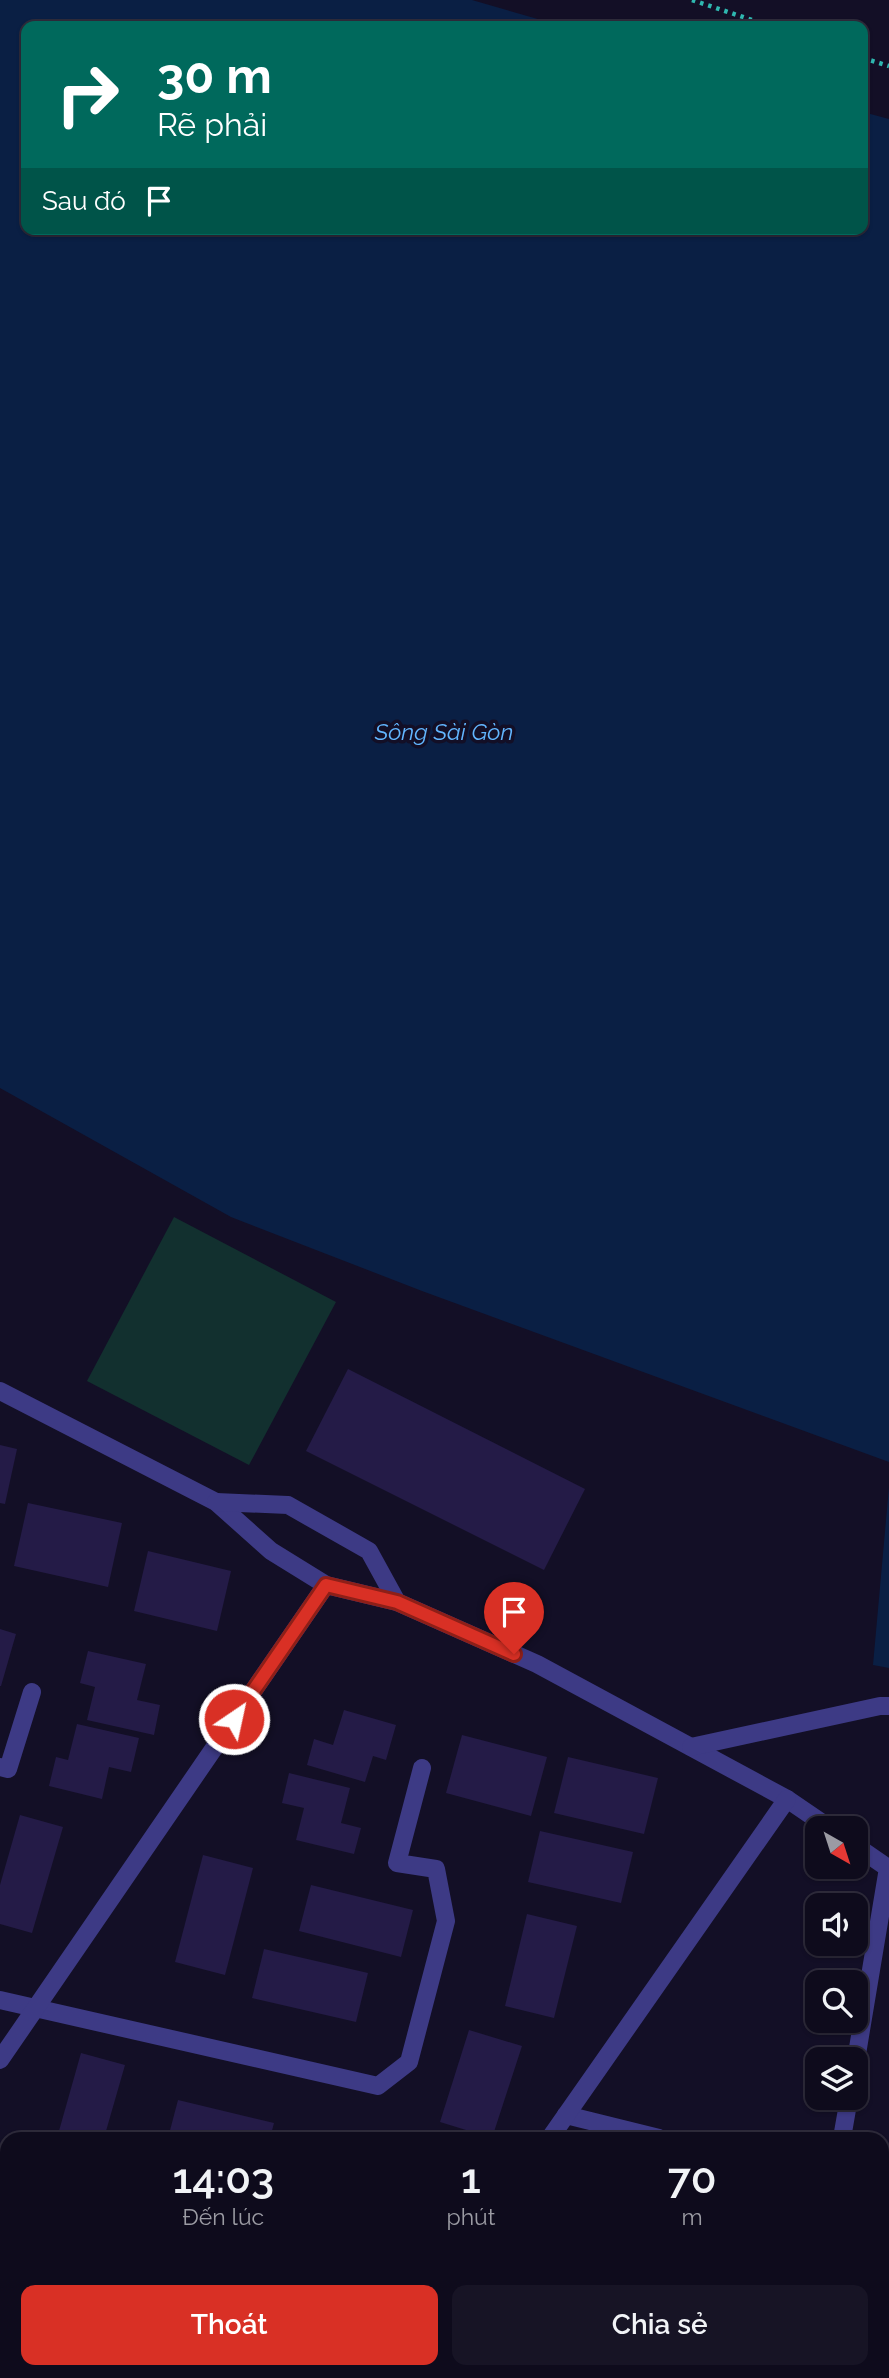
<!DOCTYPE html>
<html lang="vi">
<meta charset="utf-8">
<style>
:root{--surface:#0e0b1c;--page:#171425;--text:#f1f3f6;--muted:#9b9ba3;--line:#2e2b3b;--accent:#d93025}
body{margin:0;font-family:Raleway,sans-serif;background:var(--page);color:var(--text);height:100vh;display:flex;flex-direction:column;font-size:26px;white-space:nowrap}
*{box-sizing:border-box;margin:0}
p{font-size:23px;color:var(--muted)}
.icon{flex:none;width:38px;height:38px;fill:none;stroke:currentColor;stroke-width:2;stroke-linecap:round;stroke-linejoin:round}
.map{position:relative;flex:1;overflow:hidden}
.side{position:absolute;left:0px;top:2132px;width:889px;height:247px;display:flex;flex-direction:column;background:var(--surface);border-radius:21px 21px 0 0;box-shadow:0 2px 5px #0004,0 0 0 2px var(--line)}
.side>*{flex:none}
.hud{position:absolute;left:21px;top:21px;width:847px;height:214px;border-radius:14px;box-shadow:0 2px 5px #0004,0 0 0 2px var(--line);background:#00695c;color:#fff;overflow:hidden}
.needle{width:46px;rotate:141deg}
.buttons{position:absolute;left:805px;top:1816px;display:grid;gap:14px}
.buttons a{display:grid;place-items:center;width:63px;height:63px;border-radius:14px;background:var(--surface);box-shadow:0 2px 5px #0004,0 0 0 2px var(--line);font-size:35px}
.pin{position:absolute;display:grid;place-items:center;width:60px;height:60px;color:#fff;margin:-72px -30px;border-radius:50% 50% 50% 0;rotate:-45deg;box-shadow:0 0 7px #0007}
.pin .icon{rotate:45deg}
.me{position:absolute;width:77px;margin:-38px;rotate:34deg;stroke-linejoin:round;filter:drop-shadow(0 0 5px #0008)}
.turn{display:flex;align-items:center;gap:24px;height:147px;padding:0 21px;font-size:32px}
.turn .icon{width:91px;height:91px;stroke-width:2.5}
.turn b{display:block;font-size:49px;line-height:60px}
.then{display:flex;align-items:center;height:66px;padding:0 21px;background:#0003;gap:14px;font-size:26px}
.eta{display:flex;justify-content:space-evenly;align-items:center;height:119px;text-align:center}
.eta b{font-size:42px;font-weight:600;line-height:49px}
.primary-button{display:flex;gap:14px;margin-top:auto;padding:14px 21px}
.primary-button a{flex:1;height:80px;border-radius:14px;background:var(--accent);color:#fff;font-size:28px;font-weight:600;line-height:80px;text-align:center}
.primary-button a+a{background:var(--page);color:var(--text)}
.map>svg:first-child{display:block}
.green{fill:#12302f}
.water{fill:#0a1f44}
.building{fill:#241b47}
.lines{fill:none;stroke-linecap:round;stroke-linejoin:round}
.path{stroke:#2fb8b0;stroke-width:4.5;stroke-dasharray:3.5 5;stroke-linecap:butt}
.minor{stroke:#3d3a85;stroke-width:18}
.route-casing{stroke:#8d1f18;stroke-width:18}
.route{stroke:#d93025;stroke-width:12}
.labels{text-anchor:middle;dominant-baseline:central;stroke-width:7;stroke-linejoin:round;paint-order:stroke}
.water-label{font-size:23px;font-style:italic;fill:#62b6ff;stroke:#130f26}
</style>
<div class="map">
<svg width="889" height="2378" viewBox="0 0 889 2378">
<rect width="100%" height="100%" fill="#130f26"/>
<path class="green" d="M 174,1217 L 336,1302 L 249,1465 L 87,1381 Z"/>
<g class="water">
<path d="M 0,0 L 472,0 L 562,26 L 26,26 L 26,229 L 863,229 L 863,112 L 889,119 L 889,1462 L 422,1291 L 231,1217 L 0,1088 Z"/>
<path d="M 889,1487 L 889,1668 L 873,1665 Z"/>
</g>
<g class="building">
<path d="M 348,1369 L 585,1489 L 544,1570 L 306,1451 Z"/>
<path d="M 0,1445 L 17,1449 L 5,1504 L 0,1503 Z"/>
<path d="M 28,1503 L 122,1523 L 108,1587 L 14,1566 Z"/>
<path d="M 148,1551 L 231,1571 L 217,1631 L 134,1611 Z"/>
<path d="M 0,1629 L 16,1634 L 1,1686 L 0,1686 Z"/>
<path d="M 88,1651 L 146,1664 L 137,1700 L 160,1705 L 154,1735 L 87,1720 L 95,1687 L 80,1683 Z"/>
<path d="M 344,1710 L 396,1725 L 386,1760 L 373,1756 L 365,1782 L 307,1765 L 314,1739 L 333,1745 Z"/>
<path d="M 77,1724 L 139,1738 L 131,1772 L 109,1767 L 102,1799 L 49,1786 L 56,1757 L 68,1760 Z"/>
<path d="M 462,1735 L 547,1757 L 531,1816 L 446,1793 Z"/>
<path d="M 568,1757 L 658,1778 L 644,1834 L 554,1813 Z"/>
<path d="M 289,1773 L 350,1788 L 341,1823 L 361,1828 L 354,1854 L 296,1840 L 304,1808 L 282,1803 Z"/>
<path d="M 20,1815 L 63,1827 L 32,1933 L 0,1924 L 0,1885 Z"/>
<path d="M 540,1831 L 633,1852 L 621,1903 L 528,1882 Z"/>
<path d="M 203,1855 L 253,1868 L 225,1975 L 175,1962 Z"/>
<path d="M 311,1885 L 413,1910 L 401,1957 L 299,1931 Z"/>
<path d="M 527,1914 L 577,1926 L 554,2018 L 505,2006 Z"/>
<path d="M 264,1949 L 368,1973 L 356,2022 L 252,1998 Z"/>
<path d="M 469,2030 L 522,2046 L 492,2138 L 440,2122 Z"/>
<path d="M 81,2053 L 125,2065 L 104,2138 L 57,2138 Z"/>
<path d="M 178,2100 L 274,2123 L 270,2138 L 168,2138 Z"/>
<path d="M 0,2252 L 7,2254 L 7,2293 L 0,2291 Z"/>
<path d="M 188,2371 L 214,2377 L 214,2378 L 187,2378 Z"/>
<path d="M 268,2371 L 301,2371 L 299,2378 Z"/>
</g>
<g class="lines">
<g class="path">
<path d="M 692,0 L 770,26"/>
<path d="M 863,58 L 889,66"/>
</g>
<g class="minor">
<path d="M 0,1391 L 216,1502 L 271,1551 L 326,1585 L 397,1602 L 537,1664 L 787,1799 L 831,1829"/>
<path d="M 216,1502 L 288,1505 L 369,1551 L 397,1602"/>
<path d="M 691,1747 L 880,1706 L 889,1706"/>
<path d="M 0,1767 L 8,1769 L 32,1692"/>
<path d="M 0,2000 L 378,2086 L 409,2062 L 446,1921 L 436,1869 L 397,1863 L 422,1768"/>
<path d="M 0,2060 L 326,1585"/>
<path d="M 856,2060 L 888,1868 L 856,1846"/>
<path d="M 566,2115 L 659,2138"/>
<path d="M 550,2138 L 787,1799"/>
<path d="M 842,2138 L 849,2098"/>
<path d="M 882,2336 L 889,2326"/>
<path d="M 382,2378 L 387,2371"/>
<path d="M 837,2378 L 845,2371"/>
<path d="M 886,2378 L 889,2375"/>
</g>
</g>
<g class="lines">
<defs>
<path id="route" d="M 234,1719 L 326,1585 L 397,1602 L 514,1654"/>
</defs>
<use href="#route" class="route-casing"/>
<use href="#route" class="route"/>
</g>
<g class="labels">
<g class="water-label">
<text x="444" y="731">Sông Sài Gòn</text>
</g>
</g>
</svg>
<div class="buttons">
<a><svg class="needle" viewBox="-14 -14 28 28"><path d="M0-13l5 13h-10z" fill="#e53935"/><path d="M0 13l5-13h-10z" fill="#9b9ba3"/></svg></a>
<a><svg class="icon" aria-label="sound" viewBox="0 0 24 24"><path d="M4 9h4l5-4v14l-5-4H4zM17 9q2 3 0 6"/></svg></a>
<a><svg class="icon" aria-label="search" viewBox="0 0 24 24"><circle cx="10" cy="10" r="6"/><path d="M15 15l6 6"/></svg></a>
<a><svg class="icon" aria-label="layers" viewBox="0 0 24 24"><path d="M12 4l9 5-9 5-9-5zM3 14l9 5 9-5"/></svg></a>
</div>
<div class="pin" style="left:514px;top:1654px;background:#d93025"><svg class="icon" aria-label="arrive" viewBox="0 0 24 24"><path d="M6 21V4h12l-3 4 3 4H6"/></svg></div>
<svg class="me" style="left:234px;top:1719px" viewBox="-20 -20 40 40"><circle r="17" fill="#d93025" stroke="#fff" stroke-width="3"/><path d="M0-11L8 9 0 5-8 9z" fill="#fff"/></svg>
<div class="hud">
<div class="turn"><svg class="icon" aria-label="right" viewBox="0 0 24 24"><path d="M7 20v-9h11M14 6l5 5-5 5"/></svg><div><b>30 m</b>Rẽ phải</div></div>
<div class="then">Sau đó<svg class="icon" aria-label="arrive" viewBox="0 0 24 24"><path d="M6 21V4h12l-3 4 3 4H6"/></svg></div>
</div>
<section class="side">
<div class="eta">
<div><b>14:03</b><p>Đến lúc</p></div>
<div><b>1</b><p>phút</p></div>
<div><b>70</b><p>m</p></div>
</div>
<div class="primary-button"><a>Thoát</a><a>Chia sẻ</a></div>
</section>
</div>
